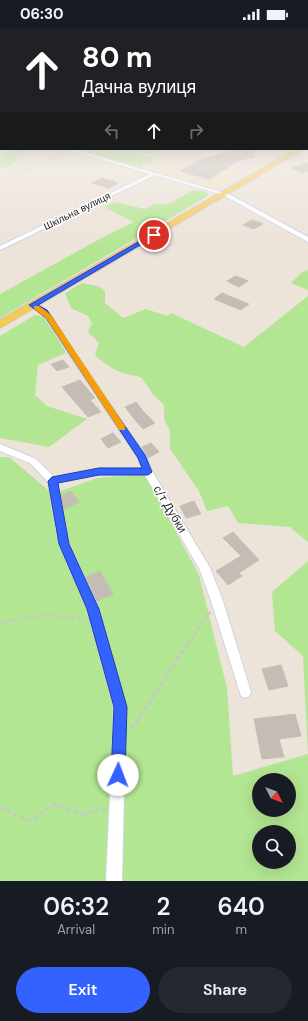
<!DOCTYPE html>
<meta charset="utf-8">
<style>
:root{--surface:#171b24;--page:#242831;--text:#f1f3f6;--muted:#9ea1a6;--accent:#3362ff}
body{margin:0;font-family:"DM Sans",sans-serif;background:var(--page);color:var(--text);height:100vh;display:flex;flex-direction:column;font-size:15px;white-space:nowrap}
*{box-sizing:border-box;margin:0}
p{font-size:13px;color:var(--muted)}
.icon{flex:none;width:22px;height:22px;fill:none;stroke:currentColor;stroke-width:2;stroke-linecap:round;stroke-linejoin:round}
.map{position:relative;height:853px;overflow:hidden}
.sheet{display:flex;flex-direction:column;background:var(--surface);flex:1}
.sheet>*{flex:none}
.top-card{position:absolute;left:0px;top:0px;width:308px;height:122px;box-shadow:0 4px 16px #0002;background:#202124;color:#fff;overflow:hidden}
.needle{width:26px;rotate:132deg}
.fabs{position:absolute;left:252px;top:745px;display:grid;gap:8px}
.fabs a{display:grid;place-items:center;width:44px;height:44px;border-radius:50%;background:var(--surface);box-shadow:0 4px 16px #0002;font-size:20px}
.pin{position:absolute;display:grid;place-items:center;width:34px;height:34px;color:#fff;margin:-17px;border:2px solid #fff;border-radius:50%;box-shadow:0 1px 4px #0007}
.me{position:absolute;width:44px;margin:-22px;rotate:2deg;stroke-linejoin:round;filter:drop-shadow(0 0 3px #0008)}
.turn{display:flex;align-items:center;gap:14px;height:84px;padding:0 16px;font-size:18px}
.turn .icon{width:52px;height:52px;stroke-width:2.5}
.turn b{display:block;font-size:28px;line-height:34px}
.lanes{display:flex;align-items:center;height:38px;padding:0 16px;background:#0003;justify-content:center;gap:20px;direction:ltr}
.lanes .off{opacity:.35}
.eta{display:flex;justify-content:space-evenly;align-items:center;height:68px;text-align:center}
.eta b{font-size:24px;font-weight:600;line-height:28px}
.button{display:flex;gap:8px;margin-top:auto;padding:8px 16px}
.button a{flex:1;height:46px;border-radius:24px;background:var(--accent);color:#fff;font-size:16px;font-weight:600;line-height:46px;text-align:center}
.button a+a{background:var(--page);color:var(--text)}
.status{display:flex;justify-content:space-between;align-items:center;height:28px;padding:0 20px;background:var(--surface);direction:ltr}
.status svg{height:11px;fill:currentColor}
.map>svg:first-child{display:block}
.education{fill:#efe0c7}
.green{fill:#b3e692;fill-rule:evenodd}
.building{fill:#c4bdb6;stroke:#c7bfb3}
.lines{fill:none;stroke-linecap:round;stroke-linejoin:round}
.minor-casing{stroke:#cfd3e3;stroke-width:2}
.tertiary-casing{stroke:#cfd3e3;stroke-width:2}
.primary-casing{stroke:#c7c7c7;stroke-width:2}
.path-far2{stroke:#c7c7c7;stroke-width:1;stroke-dasharray:1.5 1;stroke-linecap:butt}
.path-far1{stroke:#c7c7c7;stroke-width:2.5;stroke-dasharray:3.5 2.5;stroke-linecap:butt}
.path{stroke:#c7c7c7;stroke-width:3;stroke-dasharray:4.5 3;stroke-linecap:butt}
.minor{fill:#fff;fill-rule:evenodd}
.tertiary{fill:#fff;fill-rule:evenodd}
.primary{fill:#f8ca52;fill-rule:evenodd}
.route{fill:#3362ff;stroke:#2140a6}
.slow{fill:#f59e0b}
.labels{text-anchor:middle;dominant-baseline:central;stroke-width:3;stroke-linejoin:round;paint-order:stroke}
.far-street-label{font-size:10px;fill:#292929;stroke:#fff}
.street-label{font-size:12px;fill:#292929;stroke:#fff}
</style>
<div class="status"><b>06:30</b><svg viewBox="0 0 49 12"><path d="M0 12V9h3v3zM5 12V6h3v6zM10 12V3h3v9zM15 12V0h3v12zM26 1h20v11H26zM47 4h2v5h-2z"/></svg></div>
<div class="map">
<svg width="308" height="853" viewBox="0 0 308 853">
<rect width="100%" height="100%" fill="#ece3d9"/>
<path class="education" d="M 105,121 L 193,121 L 191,123 L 236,141 L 243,146 L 219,161 L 95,125 Z"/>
<g class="green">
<path d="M 1,119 L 1,121 L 31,121 L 13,127 L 18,133 L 9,139 L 0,140 Z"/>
<path d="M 76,121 L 162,121 L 157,126 L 143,124 L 138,126 L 153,130 L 152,135 L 143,136 L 142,140 Z"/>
<path d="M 194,162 L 207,164 L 208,168 L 0,290 L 0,266 L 109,206 L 134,194 L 104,179 L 115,174 L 145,181 L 155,176 L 168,176 Z"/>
<path d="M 308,242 L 308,262 L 291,255 L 302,244 Z"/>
<path d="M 82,255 L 98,258 L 105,263 L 105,275 L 123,290 L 146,281 L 167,288 L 171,285 L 244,319 L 308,268 L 308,514 L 290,499 L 238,495 L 228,478 L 207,483 L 199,463 L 170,421 L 170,403 L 164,391 L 164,377 L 153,366 L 141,349 C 123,346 109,341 95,327 L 99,315 L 88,304 L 92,295 L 88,288 L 71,280 L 65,265 Z"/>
<path d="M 35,287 L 45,289 L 66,325 L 38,337 L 35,367 L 47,378 L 87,391 L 49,419 L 0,410 L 0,308 Z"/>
<path d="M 0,429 L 9,429 L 53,466 L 97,450 L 145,446 L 199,547 L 227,660 L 233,748 L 308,726 L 303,628 L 275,603 L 272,564 L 308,533 L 308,853 L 0,853 ZM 259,752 L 289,752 L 289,782 L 259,782 ZM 259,804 L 289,804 L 289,834 L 259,834 Z"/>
</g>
<g class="building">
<path d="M 235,121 L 260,121 L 251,126 L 255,128 L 234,134 L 235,135 L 209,151 L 180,143 L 197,133 Z"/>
<path d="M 308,135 L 308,143 L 302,145 L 292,140 Z"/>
<path d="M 102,150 L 118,155 L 109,160 L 92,155 Z"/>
<path d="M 252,192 L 263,196 L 254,201 L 243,197 Z"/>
<path d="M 236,248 L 248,253 L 239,259 L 227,253 Z"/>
<path d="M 222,265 L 249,276 L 241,282 L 214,271 Z"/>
<path d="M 63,332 L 69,339 L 57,343 L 51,336 Z"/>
<path d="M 80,352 L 95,370 L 90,372 L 101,384 L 88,389 L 62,359 Z"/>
<path d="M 136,374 L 143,383 L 155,395 L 143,401 L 135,392 L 125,379 Z"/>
<path d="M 113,405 L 121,414 L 108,420 L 101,411 Z"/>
<path d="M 151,415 L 159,424 L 148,430 L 142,419 Z"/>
<path d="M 71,463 L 79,474 L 64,481 L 61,468 Z"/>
<path d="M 194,473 L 201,486 L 186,490 L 180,478 Z"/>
<path d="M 233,504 L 259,532 L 239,545 L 242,548 L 228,557 L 216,543 L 241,528 L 223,510 Z"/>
<path d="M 100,543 L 113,566 L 97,573 L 86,549 Z"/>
<path d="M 281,637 L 288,658 L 269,662 L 262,641 Z"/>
<path d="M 295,686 L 301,708 L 279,711 L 284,729 L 262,731 L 254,691 Z"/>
</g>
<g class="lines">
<defs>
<g id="minor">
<path d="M 66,121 L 73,121 L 228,166 L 223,167 L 155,147 L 0,222 L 0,218 L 150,146 Z"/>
<path d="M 33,275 L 46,283 L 50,288 L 145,427 L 152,443 L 210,540 L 223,573 L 251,664 L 249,668 L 245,670 L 241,668 L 211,573 L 200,542 L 145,447 L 99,446 L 57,455 L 69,516 L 99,581 L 126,679 L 122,853 L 106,853 L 114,679 L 87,581 L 59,516 L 48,454 L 30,435 L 0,423 L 0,416 L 36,431 L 54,449 L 99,440 L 142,440 L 138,430 L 45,290 L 42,285 L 30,277 Z"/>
</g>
<path id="tertiary" d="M 223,165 L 227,165 L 308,209 L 308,214 L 223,167 Z"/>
<path id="primary" d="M 296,121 L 304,121 L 0,300 L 0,292 Z"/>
</defs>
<use href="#minor" class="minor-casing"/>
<use href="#tertiary" class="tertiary-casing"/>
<use href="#primary" class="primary-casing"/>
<path class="path-far2" d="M 0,153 L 66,125"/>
<g class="path-far1">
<path d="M 0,595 L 46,587 L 86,591"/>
<path d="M 188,616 L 210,584"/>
</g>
<g class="path">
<path d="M 131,701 C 152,673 168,643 188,615"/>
<path d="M 0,779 L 30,793 L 55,776 L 82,786 L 105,781"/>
</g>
<use href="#minor" class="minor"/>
<use href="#tertiary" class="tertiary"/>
<use href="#primary" class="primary"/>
</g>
<linearGradient id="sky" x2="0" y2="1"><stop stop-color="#73c1ed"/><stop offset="0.45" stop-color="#f6f2ee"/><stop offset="1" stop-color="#f6f2ee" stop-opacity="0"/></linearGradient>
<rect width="308" height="218" fill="url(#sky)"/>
<path class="route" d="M 152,206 L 157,207 L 38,277 L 47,282 L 52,289 L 88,345 L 145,427 L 152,444 L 148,447 L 99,447 L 58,455 L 69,516 L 99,581 L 127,679 L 125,747 L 123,752 L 118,754 L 113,752 L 111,747 L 114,679 L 87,581 L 59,516 L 48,453 L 52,449 L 99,440 L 142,440 L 138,430 L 46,290 L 29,277 Z"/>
<path class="slow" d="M 34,278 L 39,278 L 51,287 L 125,398 L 125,402 L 119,402 L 46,290 L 34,281 Z"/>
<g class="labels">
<g class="far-street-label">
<text transform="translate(77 183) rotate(-26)">Шкільна вулиця</text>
</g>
<g class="street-label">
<text transform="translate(170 481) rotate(59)">с/т Дубки</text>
</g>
</g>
</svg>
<div class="fabs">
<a><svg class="needle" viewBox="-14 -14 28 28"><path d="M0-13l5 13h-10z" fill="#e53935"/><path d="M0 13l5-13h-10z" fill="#9ea1a6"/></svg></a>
<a><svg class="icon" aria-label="search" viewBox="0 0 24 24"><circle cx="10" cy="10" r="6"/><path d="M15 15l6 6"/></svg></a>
</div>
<div class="pin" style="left:154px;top:207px;background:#d93025"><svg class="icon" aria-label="arrive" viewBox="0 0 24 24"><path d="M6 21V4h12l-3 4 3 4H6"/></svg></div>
<svg class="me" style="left:118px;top:747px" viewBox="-20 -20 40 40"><circle r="19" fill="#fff"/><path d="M0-13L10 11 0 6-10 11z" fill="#3362ff"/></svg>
<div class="top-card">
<div class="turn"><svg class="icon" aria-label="ahead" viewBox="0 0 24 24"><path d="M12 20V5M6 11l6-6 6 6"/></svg><div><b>80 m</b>Дачна вулиця</div></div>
<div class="lanes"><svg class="icon off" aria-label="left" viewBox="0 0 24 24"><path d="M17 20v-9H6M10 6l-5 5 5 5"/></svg><svg class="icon" aria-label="ahead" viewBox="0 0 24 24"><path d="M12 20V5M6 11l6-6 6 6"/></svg><svg class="icon off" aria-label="right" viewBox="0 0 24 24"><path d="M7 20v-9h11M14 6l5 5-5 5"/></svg></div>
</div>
</div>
<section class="sheet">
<div class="eta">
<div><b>06:32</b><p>Arrival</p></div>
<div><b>2</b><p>min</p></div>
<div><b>640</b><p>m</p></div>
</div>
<div class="button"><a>Exit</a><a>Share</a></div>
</section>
